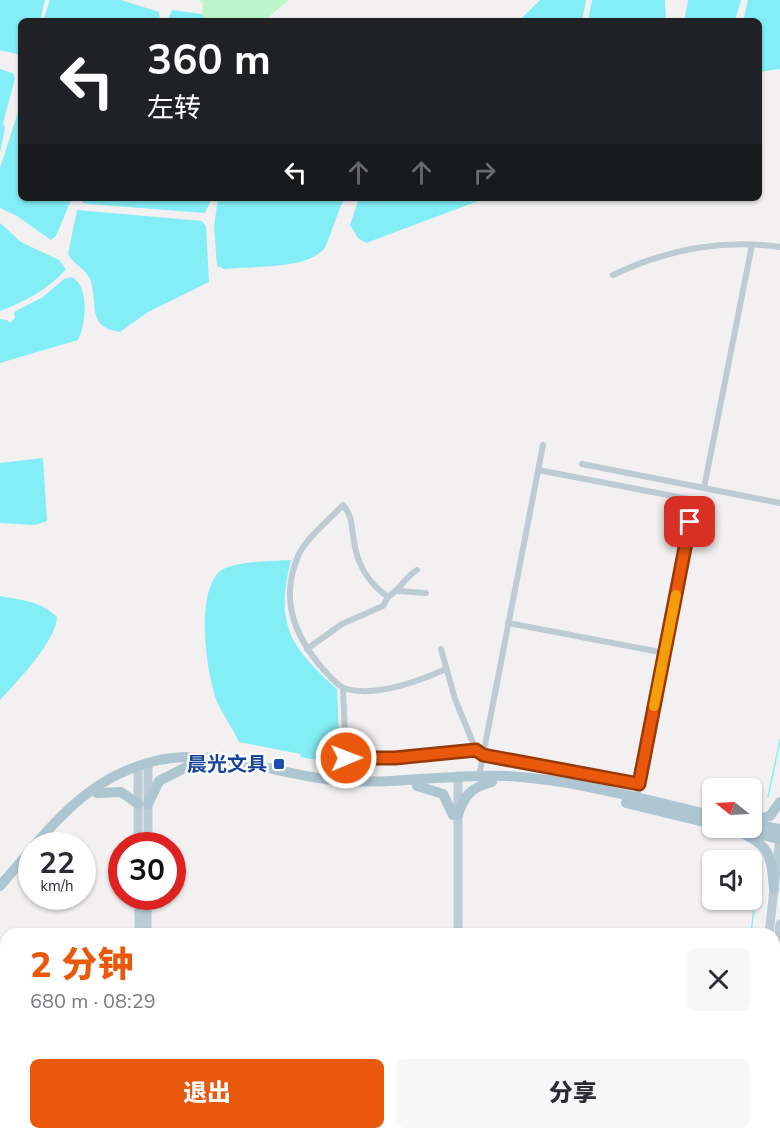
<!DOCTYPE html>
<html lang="zh">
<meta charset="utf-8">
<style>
:root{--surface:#fff;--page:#f7f7f7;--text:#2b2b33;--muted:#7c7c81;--accent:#ea580c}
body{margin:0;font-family:"Nunito Sans","Noto Sans SC",sans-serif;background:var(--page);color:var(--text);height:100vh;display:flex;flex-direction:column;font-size:22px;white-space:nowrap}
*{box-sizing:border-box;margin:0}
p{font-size:20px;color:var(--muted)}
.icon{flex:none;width:33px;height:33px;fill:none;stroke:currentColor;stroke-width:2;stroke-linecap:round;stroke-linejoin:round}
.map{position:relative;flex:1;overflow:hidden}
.panel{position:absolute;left:0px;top:928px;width:780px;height:212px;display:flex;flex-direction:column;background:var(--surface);border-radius:18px 18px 0 0;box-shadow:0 2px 4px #0004}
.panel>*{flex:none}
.hud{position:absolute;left:18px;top:18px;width:744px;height:183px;border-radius:9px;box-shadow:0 2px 4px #0004;background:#202124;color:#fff;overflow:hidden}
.needle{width:39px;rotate:288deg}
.fabs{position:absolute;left:702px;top:778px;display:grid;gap:12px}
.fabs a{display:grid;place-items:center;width:60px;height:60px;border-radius:9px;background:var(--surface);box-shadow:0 2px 4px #0004;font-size:30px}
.speed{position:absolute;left:18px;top:832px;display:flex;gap:12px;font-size:30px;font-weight:700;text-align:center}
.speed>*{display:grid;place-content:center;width:78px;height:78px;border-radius:50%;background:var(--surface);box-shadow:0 2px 4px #0004;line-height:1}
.speed small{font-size:15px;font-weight:400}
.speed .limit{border:9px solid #d22;background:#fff;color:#111}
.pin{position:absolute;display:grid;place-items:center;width:51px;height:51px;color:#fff;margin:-26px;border-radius:12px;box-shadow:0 3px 9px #0006}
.me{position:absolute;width:66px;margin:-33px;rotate:89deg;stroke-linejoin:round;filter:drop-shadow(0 0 4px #0008)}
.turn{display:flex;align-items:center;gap:21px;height:126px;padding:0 30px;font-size:27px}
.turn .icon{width:78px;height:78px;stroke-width:2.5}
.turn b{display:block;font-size:42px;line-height:51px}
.lanes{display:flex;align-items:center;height:57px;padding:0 30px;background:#0003;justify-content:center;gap:30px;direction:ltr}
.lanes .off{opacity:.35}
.round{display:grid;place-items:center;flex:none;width:63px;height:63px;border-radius:9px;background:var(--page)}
.overview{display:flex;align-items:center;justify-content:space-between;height:102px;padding:0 30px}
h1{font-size:36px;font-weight:800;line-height:45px;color:var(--accent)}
.cta{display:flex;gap:12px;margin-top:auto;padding:12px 30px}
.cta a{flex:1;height:69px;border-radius:9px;background:var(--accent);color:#fff;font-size:24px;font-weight:800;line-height:69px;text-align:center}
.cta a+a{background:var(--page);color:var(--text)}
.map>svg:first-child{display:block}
.green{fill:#bbf5c9}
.water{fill:#84eef6}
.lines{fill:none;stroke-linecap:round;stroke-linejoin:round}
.stream{stroke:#84eef6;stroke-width:1.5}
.street{stroke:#bdcbd2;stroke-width:6}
.secondary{stroke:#bcccd6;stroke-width:9}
.primary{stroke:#aec5d2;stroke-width:10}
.route-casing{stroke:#983908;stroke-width:15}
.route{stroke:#ea580c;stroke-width:10}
.slow{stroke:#f59e0b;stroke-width:10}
.transit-dot{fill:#1a4fb4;stroke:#fff;stroke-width:2}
.labels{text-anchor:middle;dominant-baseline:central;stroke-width:5;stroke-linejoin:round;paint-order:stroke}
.transit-label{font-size:20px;font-weight:bold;fill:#164399;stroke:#fff;text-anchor:end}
</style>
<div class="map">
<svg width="780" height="1139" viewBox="0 0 780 1139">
<rect width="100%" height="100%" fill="#f3f0f1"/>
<path class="green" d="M 199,0 L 289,0 L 264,21 L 206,21 L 202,14 L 203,3 Z"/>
<g class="water">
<path d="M 0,0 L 45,0 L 40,21 L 21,21 L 21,55 L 0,50 Z"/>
<path d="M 50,0 L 121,0 L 159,12 L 160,21 L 43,21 Z"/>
<path d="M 540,0 L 586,0 L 582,21 L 519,21 Z"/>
<path d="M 592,0 L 665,0 L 666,21 L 588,21 Z"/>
<path d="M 688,0 L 741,0 L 735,21 L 684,21 Z"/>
<path d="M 748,0 L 780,0 L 780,69 L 759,72 L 759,21 L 743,21 Z"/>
<path d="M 172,10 L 202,14 L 206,21 L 167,21 Z"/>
<path d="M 0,69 L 13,73 L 15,79 L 3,123 L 5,128 L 0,153 Z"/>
<path d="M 21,103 L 21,198 L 72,198 L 56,236 L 51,240 L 17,216 L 0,208 L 0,168 Z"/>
<path d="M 81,198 L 212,198 L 205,213 L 88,204 L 83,203 Z"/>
<path d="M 218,198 L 344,198 L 325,248 C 307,270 251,266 224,269 L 217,266 L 214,227 Z"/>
<path d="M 359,198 L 486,198 L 366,243 L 358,238 L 350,225 Z"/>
<path d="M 77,210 L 202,221 L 206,226 L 209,282 L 148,312 L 120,332 C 85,327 99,302 90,279 C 85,268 73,264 68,254 Z"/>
<path d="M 0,223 L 21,242 L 59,260 L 66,269 C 49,289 24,302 0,311 Z"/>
<path d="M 72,277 C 90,287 86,325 78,340 L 0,363 L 0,319 L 7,320 L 10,323 L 15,318 L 14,312 L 43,297 L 64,279 Z"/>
<path d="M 43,458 L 47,521 L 35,525 L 0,523 L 0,463 Z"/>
<path d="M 291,560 C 275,624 289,646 337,689 L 339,735 L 332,736 L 329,748 L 321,748 L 317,760 L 300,757 L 301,754 L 239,742 C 233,729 225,718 219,706 C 206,677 195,596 219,572 C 231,561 275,561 291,560 Z"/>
<path d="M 0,596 C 20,600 42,601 57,617 C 57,640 16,683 0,700 Z"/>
</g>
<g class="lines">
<g class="stream">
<path d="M 768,797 L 780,740"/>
<path d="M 751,934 L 758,867"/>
<path d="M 731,1139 L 731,1134"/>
</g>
<g class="street">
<path d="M 613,275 C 665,250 722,239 780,247"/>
<path d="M 582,464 L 780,503"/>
<path d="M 538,470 L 694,500 L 637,798"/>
<path d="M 704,488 L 752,245"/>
<path d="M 417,570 C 405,577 401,589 388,597 C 369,584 357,564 354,541 C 351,526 353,517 343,505 C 329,520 306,538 298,556 C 281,597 292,630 318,663 C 324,670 335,684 344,688 C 373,698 419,681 446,669"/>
<path d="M 398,591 L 426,593"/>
<path d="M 508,623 L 665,653"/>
<path d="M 307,649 L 342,624 L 383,606 L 388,597"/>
<path d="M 441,649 L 455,699 L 476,750 L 483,755 L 639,785"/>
<path d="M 343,688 L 346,758 L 395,757 L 476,750"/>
<path d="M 479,776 L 543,445"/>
</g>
<g class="secondary">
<path d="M 138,766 L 138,846"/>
<path d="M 148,846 L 148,763"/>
<path d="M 139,897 L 139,934"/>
<path d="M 147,934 L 147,897"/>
<path d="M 458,934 L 458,776"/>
<path d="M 769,934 L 780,835"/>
<path d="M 774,981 L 780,924"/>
<path d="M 142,1134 L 143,1139"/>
<path d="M 150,1134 L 150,1139"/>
<path d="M 453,1139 L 453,1134"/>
<path d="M 749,1139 L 749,1134"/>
<path d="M 759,1139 L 759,1134"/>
</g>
<g class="primary">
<path d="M 417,786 L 443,794 L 453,815"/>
<path d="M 97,793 L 121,792 L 138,804"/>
<path d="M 626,803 L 712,824"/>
<path d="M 148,804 L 159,781 L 194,763"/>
<path d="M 458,815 C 464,795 472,787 492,782"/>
<path d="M 752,821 L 770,816 L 780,802"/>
<path d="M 754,824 L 780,829"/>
<path d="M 728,828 L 780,839"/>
<path d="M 735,830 C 770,845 771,853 774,889"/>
<path d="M 34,846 C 68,806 102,774 155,761 C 215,747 274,774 334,780 C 392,786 449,773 507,776 C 576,780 645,800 712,815"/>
<path d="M 0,886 L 32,849"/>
</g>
</g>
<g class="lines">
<defs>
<path id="route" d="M 346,758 L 395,758 L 476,750 L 483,755 L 639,784 L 690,522"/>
</defs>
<use href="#route" class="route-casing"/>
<use href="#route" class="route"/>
<path class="slow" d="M 654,706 L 676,595"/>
</g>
<rect class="transit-dot" x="273" y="758" width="12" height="12" rx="3"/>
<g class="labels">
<g class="transit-label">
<text x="267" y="764">晨光文具</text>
</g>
</g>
</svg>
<div class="fabs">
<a><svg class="needle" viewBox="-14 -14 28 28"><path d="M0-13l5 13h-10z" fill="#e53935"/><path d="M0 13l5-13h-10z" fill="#7c7c81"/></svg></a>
<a><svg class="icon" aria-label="sound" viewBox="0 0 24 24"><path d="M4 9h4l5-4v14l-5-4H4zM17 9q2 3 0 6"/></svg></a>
</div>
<div class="speed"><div>22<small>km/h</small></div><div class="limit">30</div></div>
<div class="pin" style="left:690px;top:522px;background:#d93025"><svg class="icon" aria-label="arrive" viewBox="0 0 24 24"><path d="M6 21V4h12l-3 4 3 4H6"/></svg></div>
<svg class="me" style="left:346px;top:758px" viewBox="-20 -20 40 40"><circle r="17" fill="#ea580c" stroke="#fff" stroke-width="3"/><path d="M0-11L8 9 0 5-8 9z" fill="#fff"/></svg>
<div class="hud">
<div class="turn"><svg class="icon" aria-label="left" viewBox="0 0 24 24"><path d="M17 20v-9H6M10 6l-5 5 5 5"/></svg><div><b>360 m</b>左转</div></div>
<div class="lanes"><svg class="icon" aria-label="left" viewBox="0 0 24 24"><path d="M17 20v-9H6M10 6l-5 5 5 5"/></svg><svg class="icon off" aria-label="ahead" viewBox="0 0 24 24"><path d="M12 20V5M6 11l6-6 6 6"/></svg><svg class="icon off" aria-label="ahead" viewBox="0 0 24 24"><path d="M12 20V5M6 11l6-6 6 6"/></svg><svg class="icon off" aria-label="right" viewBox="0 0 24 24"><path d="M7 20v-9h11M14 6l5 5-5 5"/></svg></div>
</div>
<section class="panel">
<div class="overview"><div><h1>2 分钟</h1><p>680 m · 08:29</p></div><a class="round"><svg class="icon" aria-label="close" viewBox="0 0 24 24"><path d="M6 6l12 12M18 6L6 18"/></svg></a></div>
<div class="cta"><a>退出</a><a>分享</a></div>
</section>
</div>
